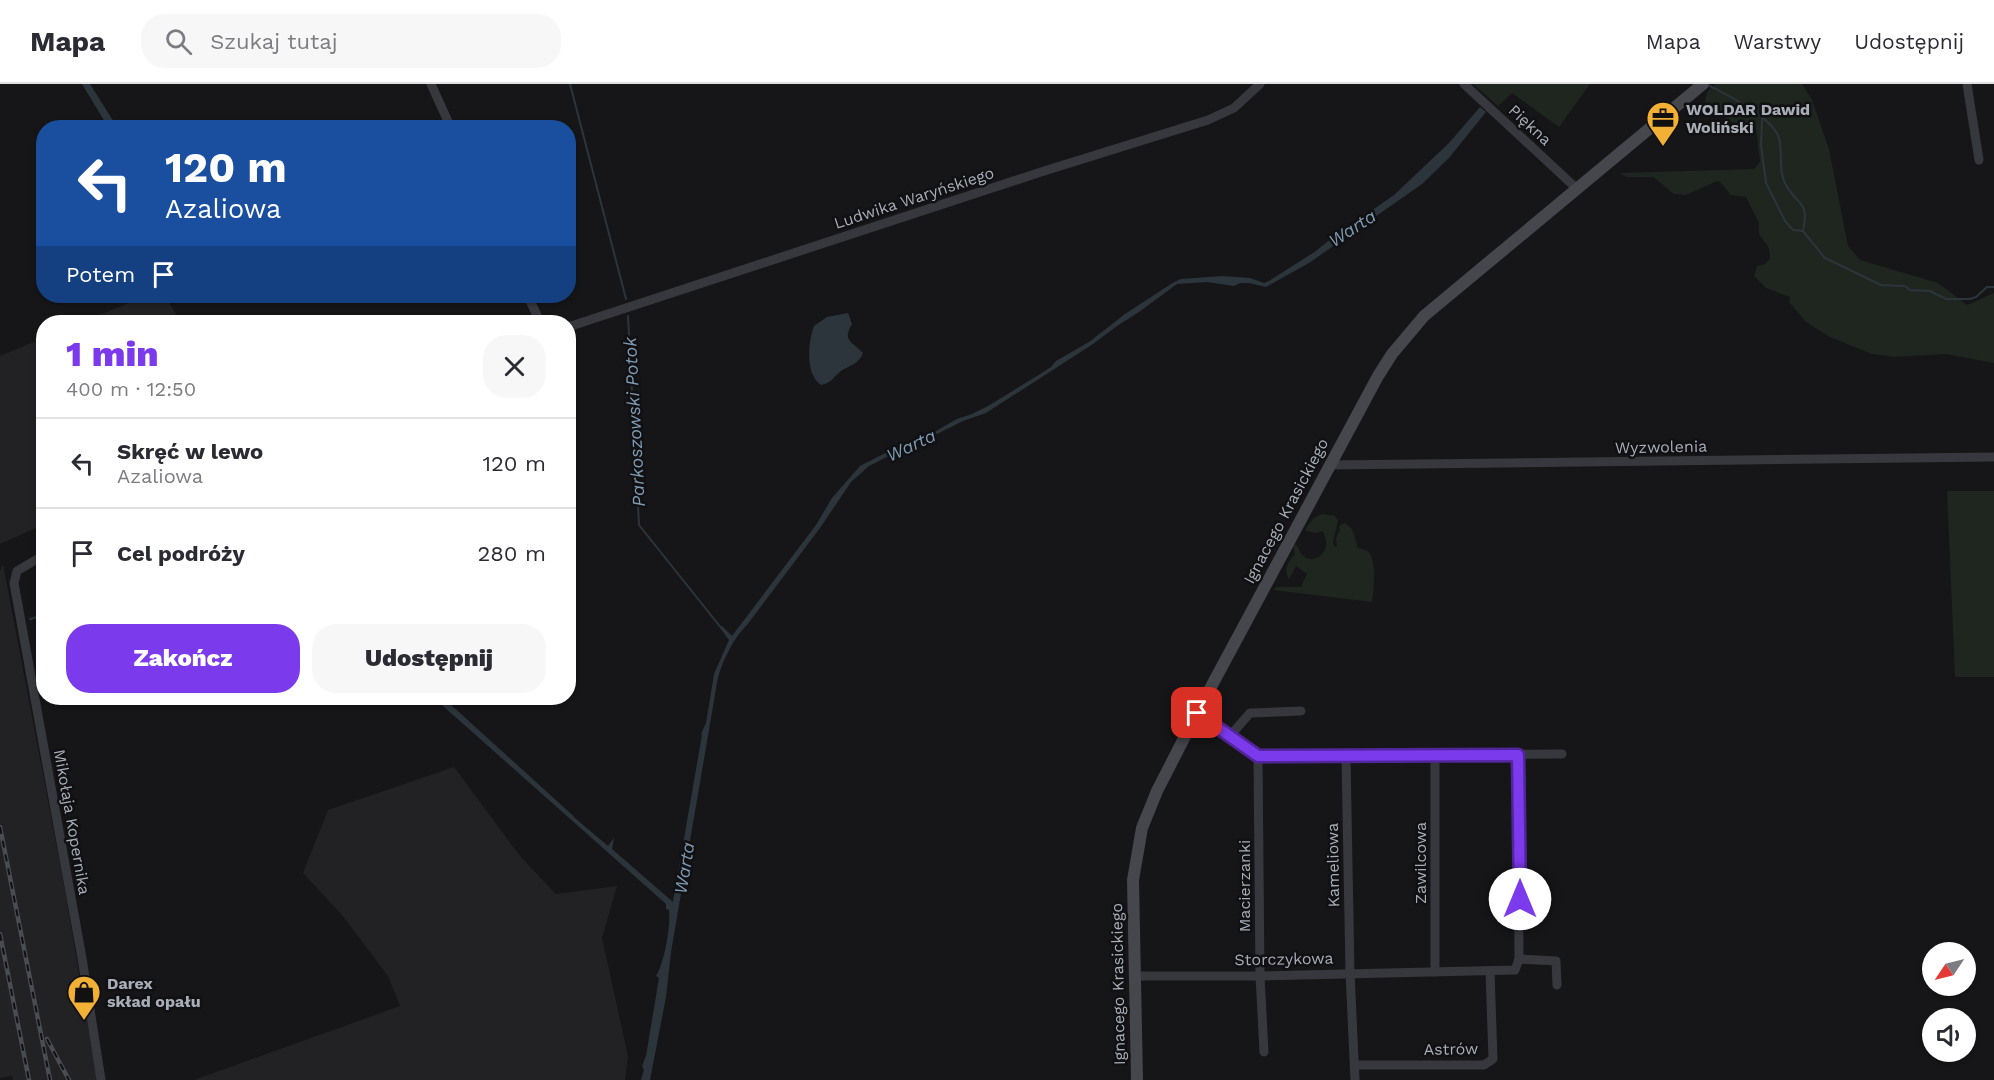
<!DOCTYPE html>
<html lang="pl">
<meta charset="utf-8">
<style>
:root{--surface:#fff;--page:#f7f7f7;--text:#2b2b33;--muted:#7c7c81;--line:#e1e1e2;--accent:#7c3aed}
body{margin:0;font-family:"Work Sans",sans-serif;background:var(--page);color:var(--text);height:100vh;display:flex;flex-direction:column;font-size:22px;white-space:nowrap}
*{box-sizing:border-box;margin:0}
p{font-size:20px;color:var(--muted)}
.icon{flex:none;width:33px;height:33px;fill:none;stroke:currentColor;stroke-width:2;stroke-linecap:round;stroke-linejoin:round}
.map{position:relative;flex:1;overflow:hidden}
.sheet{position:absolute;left:36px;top:231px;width:540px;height:390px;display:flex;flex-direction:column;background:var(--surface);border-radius:24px;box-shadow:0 2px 4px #0004}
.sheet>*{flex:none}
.banner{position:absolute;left:36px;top:36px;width:540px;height:183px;border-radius:24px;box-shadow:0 2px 4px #0004;background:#1a4fa0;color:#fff;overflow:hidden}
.needle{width:39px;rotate:235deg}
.controls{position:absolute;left:1922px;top:858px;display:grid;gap:12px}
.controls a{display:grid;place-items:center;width:54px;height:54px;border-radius:50%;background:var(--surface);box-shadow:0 2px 4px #0004;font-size:30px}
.pin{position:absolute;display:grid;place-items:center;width:51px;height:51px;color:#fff;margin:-26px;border-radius:12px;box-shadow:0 3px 9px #0006}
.me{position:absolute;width:66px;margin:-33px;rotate:0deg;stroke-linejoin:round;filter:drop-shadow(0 0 4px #0008)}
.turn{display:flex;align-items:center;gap:21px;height:126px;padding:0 30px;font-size:27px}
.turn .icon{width:78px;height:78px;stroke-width:2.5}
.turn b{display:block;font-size:42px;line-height:51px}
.then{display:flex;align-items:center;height:57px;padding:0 30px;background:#0003;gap:12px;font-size:22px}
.round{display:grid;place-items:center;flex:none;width:63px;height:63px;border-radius:24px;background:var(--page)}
.head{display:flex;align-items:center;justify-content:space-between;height:102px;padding:0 30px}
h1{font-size:36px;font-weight:800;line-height:45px;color:var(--accent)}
.cta{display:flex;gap:12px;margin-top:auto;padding:12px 30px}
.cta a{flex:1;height:69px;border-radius:24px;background:var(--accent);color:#fff;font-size:24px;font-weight:800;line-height:69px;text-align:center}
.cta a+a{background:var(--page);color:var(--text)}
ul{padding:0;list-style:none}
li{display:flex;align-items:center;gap:18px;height:90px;padding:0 30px;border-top:2px solid var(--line)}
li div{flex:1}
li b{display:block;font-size:22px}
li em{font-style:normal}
header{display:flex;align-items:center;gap:36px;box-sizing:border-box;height:84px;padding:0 30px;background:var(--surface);border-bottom:2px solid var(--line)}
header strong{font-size:28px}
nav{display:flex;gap:33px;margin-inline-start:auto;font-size:21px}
.search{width:420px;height:54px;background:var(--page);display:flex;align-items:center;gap:15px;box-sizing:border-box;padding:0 21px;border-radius:24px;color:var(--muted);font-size:22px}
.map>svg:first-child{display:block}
.built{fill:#222225}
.green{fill:#1e261f}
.water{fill:#2c353c}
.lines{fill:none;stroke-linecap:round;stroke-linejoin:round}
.stream{stroke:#2c353c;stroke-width:2}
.street{stroke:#37383d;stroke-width:9}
.secondary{stroke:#45474d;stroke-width:12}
.rail-casing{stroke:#4a4c52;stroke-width:4.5}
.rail{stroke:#111113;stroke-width:2;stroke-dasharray:7;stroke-linecap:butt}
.route-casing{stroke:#51269a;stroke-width:15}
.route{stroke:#7c3aed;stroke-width:10}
.labels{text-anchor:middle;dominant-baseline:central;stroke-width:5;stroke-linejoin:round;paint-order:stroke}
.poi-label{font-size:16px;font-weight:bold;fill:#a8adb8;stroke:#111113;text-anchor:start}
.street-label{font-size:16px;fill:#a8adb8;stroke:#111113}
.water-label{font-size:18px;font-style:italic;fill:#7f9bb3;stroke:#111113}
</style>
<header>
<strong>Mapa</strong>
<div class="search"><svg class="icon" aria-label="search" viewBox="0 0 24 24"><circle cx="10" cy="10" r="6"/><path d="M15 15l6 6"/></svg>Szukaj tutaj</div>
<nav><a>Mapa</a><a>Warstwy</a><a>Udostępnij</a></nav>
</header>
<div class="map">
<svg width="1994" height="996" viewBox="0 0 1994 996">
<rect width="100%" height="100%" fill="#161618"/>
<g class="built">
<path d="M 126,212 L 165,212 L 181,238 L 82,238 L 129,219 Z"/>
<path d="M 43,254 L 43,441 L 0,460 L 0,272 Z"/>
<path d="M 3,480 L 64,801 L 97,996 L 13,996 L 12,992 L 0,994 L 0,487 Z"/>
<path d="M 454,683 L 520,772 L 556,810 L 617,802 L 602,854 L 628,972 L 625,996 L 194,996 L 400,922 L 388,892 L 342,831 L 303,789 L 328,726 Z"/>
</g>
<g class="green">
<path d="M 1473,0 L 1590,0 L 1559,43 L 1512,9 L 1498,22 Z"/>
<path d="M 1716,0 L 1802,0 L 1812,16 L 1829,65 L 1848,162 L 1860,176 L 1938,199 L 1967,221 L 1994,209 L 1994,279 L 1946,270 L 1894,273 L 1872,270 L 1830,253 L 1806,238 L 1789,218 L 1790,213 L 1766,204 L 1754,192 L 1757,182 L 1765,180 L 1770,174 L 1769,164 L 1759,150 L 1759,139 L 1746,113 L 1731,111 L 1720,98 L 1717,97 L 1686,111 L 1674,110 L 1653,93 L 1627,93 L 1619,89 L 1754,85 L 1760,78 L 1755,36 L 1740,43 L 1713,27 L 1705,17 L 1707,8 Z"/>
<path d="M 1947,407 L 1994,407 L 1994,593 L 1955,593 Z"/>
<path d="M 1322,430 L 1335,432 L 1338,437 L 1333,457 L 1334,463 L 1337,462 L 1336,454 L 1340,446 L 1339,442 L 1344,439 C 1354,442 1355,455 1358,464 C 1361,465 1365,465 1368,467 C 1377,475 1374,507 1372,518 L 1273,506 L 1277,503 L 1301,503 L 1307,490 L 1296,482 L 1289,495 C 1283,484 1288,479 1295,470 L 1293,460 L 1298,463 C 1304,484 1328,475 1326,457 C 1326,454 1324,451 1323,447 L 1316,449 L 1306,447 L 1306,444 L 1314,434 Z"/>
</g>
<g class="water">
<path d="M 82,0 L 90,0 L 117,43 L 108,43 Z"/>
<path d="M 1480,23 L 1486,28 L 1449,74 L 1422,100 L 1309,179 L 1266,203 L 1249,199 L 1240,199 L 1234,202 L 1207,198 L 1177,200 L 1139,228 L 1117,242 L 1093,260 L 986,329 L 963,337 L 927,355 L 916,358 L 869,382 L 851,398 L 820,444 L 747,541 C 733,555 724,574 718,593 L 671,868 L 666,913 L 650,996 L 641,996 L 644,986 L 642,982 L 646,972 L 659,894 L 656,892 C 664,880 671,842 669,826 L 666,825 L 666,820 L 434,614 L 441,614 L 562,723 L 608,762 L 614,754 L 612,765 L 673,818 L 702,651 L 701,650 L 706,639 L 714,590 L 729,556 L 720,544 L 722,542 L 732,552 L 816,441 L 832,414 L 860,382 L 913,355 L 934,348 L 957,335 L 972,330 L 988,322 L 1037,292 L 1051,283 L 1056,277 L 1089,258 L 1125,230 L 1174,198 L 1181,195 L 1223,192 L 1250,194 L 1264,199 L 1269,197 L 1316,167 L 1333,153 L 1345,149 L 1358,136 L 1394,111 L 1449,59 Z"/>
<path d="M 848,229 L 852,240 C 842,257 852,257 863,269 C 859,280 850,281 841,287 C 833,293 832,299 821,301 C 805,290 808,258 814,242 L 827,233 Z"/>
</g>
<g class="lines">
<g class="stream">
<path d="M 570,0 L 626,215"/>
<path d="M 1710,2 C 1729,12 1772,33 1779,54 C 1783,69 1778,86 1785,99 C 1796,122 1810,115 1803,147 L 1825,174 L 1881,201 L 1905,202 L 1910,206 L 1930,207 L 1946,215 L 1970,215 L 1976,213 L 1987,203 L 1994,203"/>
<path d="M 1762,35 L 1761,61 L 1766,99 L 1785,137 L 1793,146 L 1803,147"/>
<path d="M 628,232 L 639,441 L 722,545"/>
<path d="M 30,535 L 44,531"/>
<path d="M 442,614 L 573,733"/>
</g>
<g class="street">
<path d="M 431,0 L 451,44"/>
<path d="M 1464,0 L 1576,104"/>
<path d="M 1967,0 L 1979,76"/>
<path d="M 528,212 L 540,238"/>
<path d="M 568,243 L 1041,88 L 1208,36 L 1234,24 L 1260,0"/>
<path d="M 1329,381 L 1994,373"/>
<path d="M 44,471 L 17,487 L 14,499 L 82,874 L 101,996"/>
<path d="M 1197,629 L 1258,672 L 1562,670"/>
<path d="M 1229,653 L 1250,629 L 1301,627"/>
<path d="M 1258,672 L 1260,892 L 1264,968"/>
<path d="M 1346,672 L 1350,889 L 1355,996"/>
<path d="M 1519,875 L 1556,877 L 1557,901"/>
<path d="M 1435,888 L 1435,671"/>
<path d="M 1134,892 L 1260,892 L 1515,886 L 1519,875 L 1518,671"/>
<path d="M 1355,981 L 1484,981 L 1493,975 L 1490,887"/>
</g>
<path class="secondary" d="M 1137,996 L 1133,796 L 1142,744 L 1157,707 L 1197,629 L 1378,292 L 1392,270 L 1424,232 L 1703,0"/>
<defs>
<g id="rail">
<path d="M 0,743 L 50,996"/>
<path d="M 0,850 L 29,996"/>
<path d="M 47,955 L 69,996"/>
</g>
</defs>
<use href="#rail" class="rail-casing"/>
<use href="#rail" class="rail"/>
</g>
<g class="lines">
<defs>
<path id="route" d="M 1197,629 L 1258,672 L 1518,671 L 1520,815"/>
</defs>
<use href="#route" class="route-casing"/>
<use href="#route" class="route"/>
</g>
<defs>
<symbol id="office-pin" viewBox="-11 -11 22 30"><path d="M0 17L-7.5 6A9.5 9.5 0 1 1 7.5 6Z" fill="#f2b134" stroke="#111113"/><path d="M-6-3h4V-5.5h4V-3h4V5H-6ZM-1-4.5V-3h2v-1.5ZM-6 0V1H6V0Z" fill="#111"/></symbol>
<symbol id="shop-pin" viewBox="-11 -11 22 30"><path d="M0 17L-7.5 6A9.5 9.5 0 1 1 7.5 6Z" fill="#f2b134" stroke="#111113"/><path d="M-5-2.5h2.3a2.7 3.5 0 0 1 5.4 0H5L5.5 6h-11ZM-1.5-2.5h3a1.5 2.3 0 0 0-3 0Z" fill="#111"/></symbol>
</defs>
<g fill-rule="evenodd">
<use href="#office-pin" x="1644" y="15" width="38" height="52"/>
<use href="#shop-pin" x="65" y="889" width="38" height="52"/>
</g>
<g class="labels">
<g class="poi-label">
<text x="1686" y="25">WOLDAR Dawid<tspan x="1686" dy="18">Woliński</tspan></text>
<text x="107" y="899">Darex<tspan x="107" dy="18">skład opału</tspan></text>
</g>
<g class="street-label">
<text transform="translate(1530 41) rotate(43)">Piękna</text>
<text transform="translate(914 114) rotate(-18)">Ludwika Waryńskiego</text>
<text transform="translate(1661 363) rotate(-1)">Wyzwolenia</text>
<text transform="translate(1286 427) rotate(-62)">Ignacego Krasickiego</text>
<text transform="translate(72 738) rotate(80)">Mikołaja Kopernika</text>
<text transform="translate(1420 779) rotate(-90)">Zawilcowa</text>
<text transform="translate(1333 781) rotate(-91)">Kameliowa</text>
<text transform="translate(1244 802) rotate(-90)">Macierzanki</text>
<text transform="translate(1284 875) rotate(-1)">Storczykowa</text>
<text transform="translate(1118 900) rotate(-91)">Ignacego Krasickiego</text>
<text transform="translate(1451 965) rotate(-1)">Astrów</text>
</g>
<g class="water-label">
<text transform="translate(1352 144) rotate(-33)">Warta</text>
<text transform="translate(634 338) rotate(-93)">Parkoszowski Potok</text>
<text transform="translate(911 361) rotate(-25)">Warta</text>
<text transform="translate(684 784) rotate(-81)">Warta</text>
</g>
</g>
</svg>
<div class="controls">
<a><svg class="needle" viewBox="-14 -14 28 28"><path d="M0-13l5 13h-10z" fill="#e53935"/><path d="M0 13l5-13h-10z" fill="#7c7c81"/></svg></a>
<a><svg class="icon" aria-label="sound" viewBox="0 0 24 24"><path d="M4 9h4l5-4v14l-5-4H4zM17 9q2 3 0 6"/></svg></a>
</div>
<div class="pin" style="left:1197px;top:629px;background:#d93025"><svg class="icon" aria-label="arrive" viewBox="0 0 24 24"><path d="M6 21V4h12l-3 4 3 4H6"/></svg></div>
<svg class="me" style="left:1520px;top:815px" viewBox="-20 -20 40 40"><circle r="19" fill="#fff"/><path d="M0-13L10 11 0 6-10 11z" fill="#7c3aed"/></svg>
<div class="banner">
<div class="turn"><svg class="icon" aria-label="left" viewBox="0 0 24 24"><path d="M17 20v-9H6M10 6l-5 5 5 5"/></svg><div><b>120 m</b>Azaliowa</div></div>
<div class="then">Potem<svg class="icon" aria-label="arrive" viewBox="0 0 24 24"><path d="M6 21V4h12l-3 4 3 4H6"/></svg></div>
</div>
<section class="sheet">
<div class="head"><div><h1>1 min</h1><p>400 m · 12:50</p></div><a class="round"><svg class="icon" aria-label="close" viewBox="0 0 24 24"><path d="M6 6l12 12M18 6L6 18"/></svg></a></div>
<ul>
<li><svg class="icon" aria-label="left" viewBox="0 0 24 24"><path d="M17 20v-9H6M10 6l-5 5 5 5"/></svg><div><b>Skręć w lewo</b><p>Azaliowa</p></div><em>120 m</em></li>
<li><svg class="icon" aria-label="arrive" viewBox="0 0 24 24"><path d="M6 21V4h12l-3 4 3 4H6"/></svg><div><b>Cel podróży</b></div><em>280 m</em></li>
</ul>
<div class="cta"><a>Zakończ</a><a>Udostępnij</a></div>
</section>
</div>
